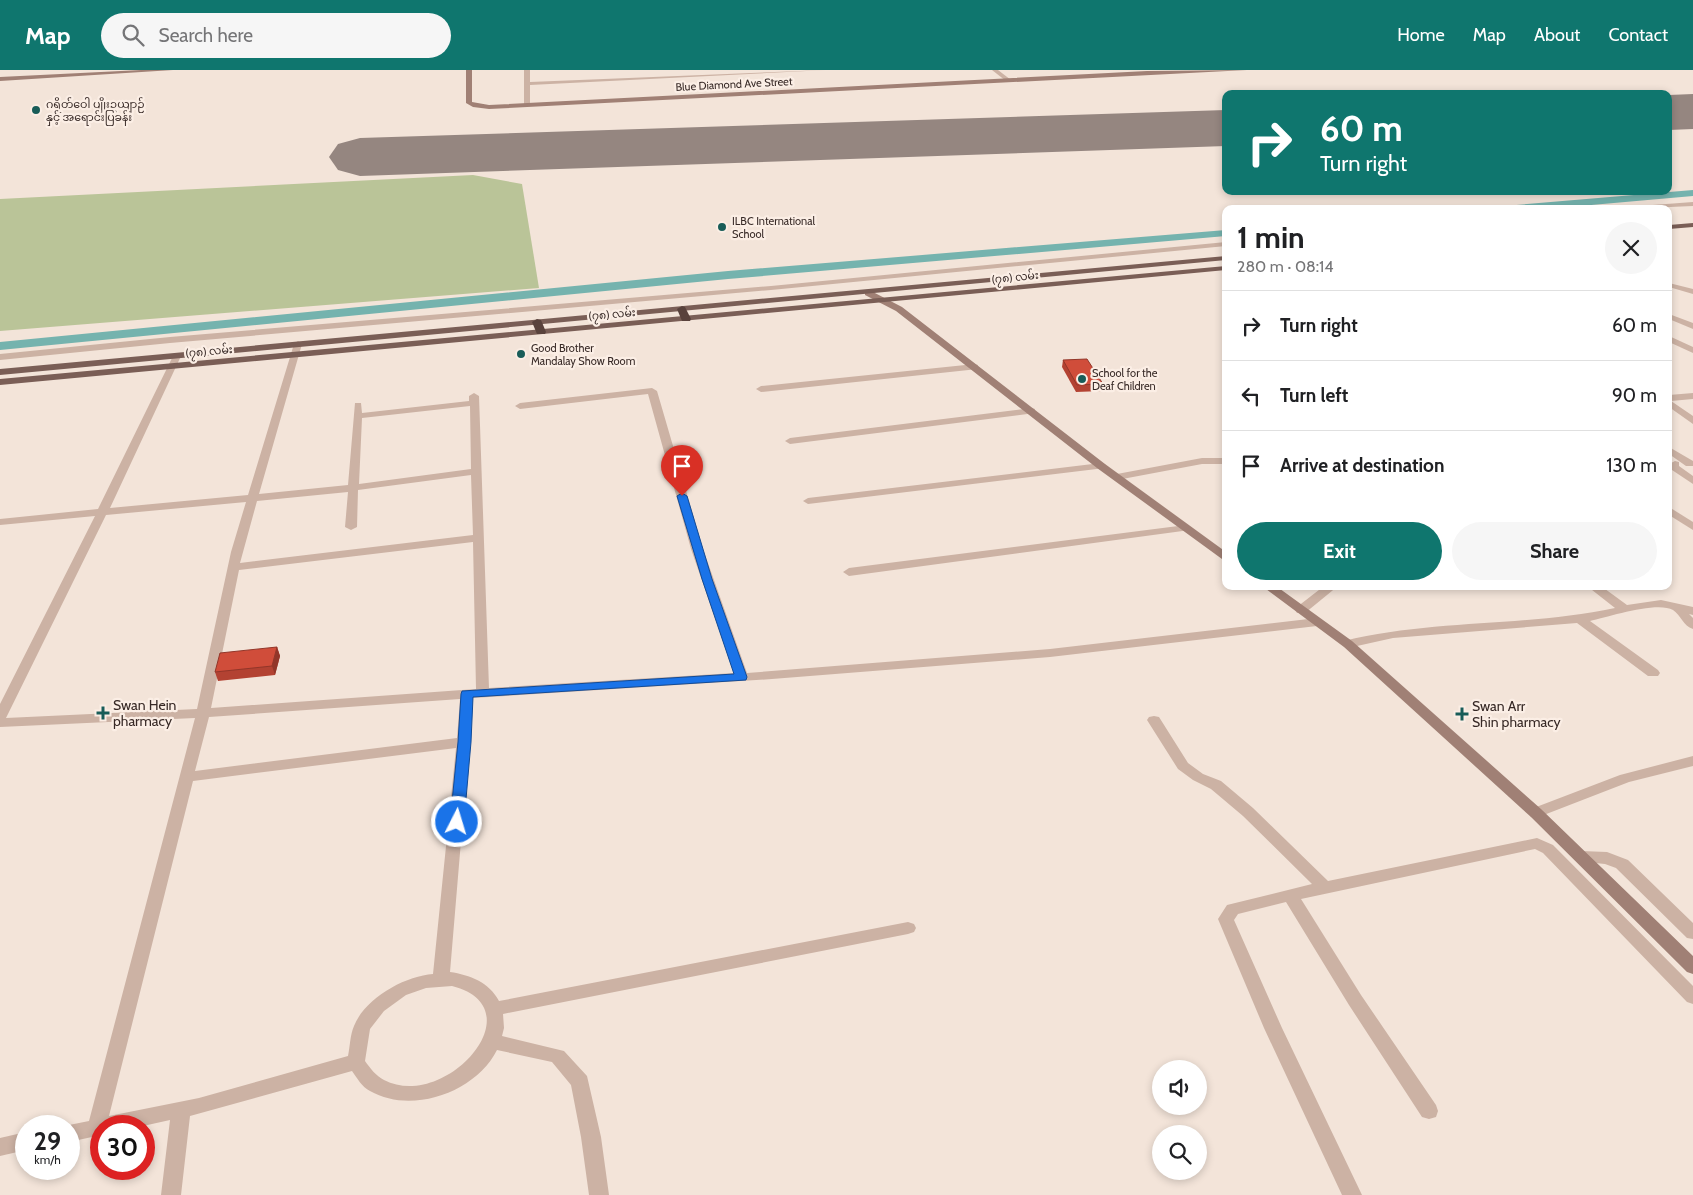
<!DOCTYPE html>
<meta charset="utf-8">
<style>
:root{--surface:#fff;--page:#f6f6f6;--text:#202124;--muted:#757577;--line:#e0e0e0;--accent:#0f766e}
body{margin:0;font-family:Cabin,"Noto Sans Myanmar",sans-serif;background:var(--page);color:var(--text);height:100vh;display:flex;flex-direction:column;font-size:19px;white-space:nowrap}
*{box-sizing:border-box;margin:0}
p{font-size:16px;color:var(--muted)}
.icon{flex:none;width:28px;height:28px;fill:none;stroke:currentColor;stroke-width:2;stroke-linecap:round;stroke-linejoin:round}
.map{position:relative;flex:1;overflow:hidden}
.details{position:absolute;left:1222px;top:135px;width:450px;height:385px;display:flex;flex-direction:column;background:var(--surface);border-radius:10px;box-shadow:0 2px 8px #0003}
.details>*{flex:none}
.guide{position:absolute;left:1222px;top:20px;width:450px;height:105px;border-radius:10px;box-shadow:0 2px 8px #0003;background:#0f766e;color:#fff;overflow:hidden}
.buttons{position:absolute;left:1152px;top:990px;display:grid;gap:10px}
.buttons a{display:grid;place-items:center;width:55px;height:55px;border-radius:50%;background:var(--surface);box-shadow:0 2px 8px #0003;font-size:25px}
.speed{position:absolute;left:15px;top:1045px;display:flex;gap:10px;font-size:25px;font-weight:700;text-align:center}
.speed>*{display:grid;place-content:center;width:65px;height:65px;border-radius:50%;background:var(--surface);box-shadow:0 2px 8px #0003;line-height:1}
.speed small{font-size:12px;font-weight:400}
.speed .limit{border:8px solid #d22;background:#fff;color:#111}
.pin{position:absolute;display:grid;place-items:center;width:42px;height:42px;color:#fff;margin:-51px -21px;border-radius:50% 50% 50% 0;rotate:-45deg;box-shadow:0 0 5px #0007}
.pin .icon{rotate:45deg}
.me{position:absolute;width:55px;margin:-28px;rotate:5deg;stroke-linejoin:round;filter:drop-shadow(0 0 4px #0008)}
.turn{display:flex;align-items:center;gap:18px;height:105px;padding:0 15px;font-size:22px}
.turn .icon{width:65px;height:65px;stroke-width:2.5}
.turn b{display:block;font-size:35px;line-height:42px}
.round{display:grid;place-items:center;flex:none;width:52px;height:52px;border-radius:26px;background:var(--page)}
.overview{display:flex;align-items:center;justify-content:space-between;height:85px;padding:0 15px}
h1{font-size:30px;font-weight:700;line-height:38px}
.action{display:flex;gap:10px;margin-top:auto;padding:10px 15px}
.action a{flex:1;height:58px;border-radius:30px;background:var(--accent);color:#fff;font-size:20px;font-weight:700;line-height:58px;text-align:center}
.action a+a{background:var(--page);color:var(--text)}
ul{padding:0;list-style:none}
li{display:flex;align-items:center;gap:15px;height:70px;padding:0 15px;border-top:1px solid var(--line)}
li div{flex:1}
li b{display:block;font-size:19px}
li em{font-style:normal}
header{display:flex;align-items:center;gap:30px;box-sizing:border-box;height:70px;padding:0 25px;background:var(--accent);color:#fff}
header strong{font-size:24px}
nav{display:flex;gap:28px;margin-inline-start:auto;font-size:18px}
.search{width:350px;height:45px;background:var(--page);display:flex;align-items:center;gap:12px;box-sizing:border-box;padding:0 18px;border-radius:28px;color:var(--muted);font-size:19px}
.map>svg:first-child{display:block}
.green{fill:#bac498}
.lines{fill:none;stroke-linecap:round;stroke-linejoin:round}
.canal{fill:#75b3ae;fill-rule:evenodd}
.taxiway{fill:#958680;fill-rule:evenodd}
.runway{fill:#958680;fill-rule:evenodd}
.street{fill:#ccb2a4;fill-rule:evenodd}
.secondary{fill:#a08075;fill-rule:evenodd}
.primary{fill:#7a5e56;fill-rule:evenodd}
.highway{fill:#59423c;fill-rule:evenodd}
.wall{fill:#b34232}
.shaded-wall{fill:#923629}
.building{fill:#d04d3a;stroke:#923629}
.route{fill:#1a73e8;stroke:#114b97}
.poi-dot{fill:#185c58;stroke:#fbeee5;stroke-width:2}
.labels{text-anchor:middle;dominant-baseline:central;stroke-width:4.5;stroke-linejoin:round;paint-order:stroke}
.far-street-label{font-size:11px;fill:#372926;stroke:#fbeee5}
.far-poi-label{font-size:11px;fill:#372926;stroke:#fbeee5;text-anchor:start}
.poi-label{font-size:14px;fill:#372926;stroke:#fbeee5;text-anchor:start}
</style>
<header>
<strong>Map</strong>
<div class="search"><svg class="icon" aria-label="search" viewBox="0 0 24 24"><circle cx="10" cy="10" r="6"/><path d="M15 15l6 6"/></svg>Search here</div>
<nav><a>Home</a><a>Map</a><a>About</a><a>Contact</a></nav>
</header>
<div class="map">
<svg width="1693" height="1125" viewBox="0 0 1693 1125">
<rect width="100%" height="100%" fill="#f3e4d9"/>
<path class="green" d="M 473,105 L 522,114 L 539,218 L 0,261 L 0,129 Z"/>
<g class="lines">
<g class="canal">
<path d="M 1693,120 L 1693,126 L 1546,139 L 1499,139 L 1504,136 Z"/>
<path d="M 1226,160 L 1226,166 L 728,209 L 0,280 L 0,272 L 728,201 Z"/>
</g>
<g class="taxiway">
<path d="M 1693,45 L 1693,59 L 1669,60 L 1669,46 Z"/>
<path d="M 382,68 C 397,68 431,73 439,85 L 436,90 C 417,95 401,79 382,82 C 368,85 373,98 351,92 L 348,87 L 358,75 Z"/>
</g>
<g class="runway">
<path d="M 1693,24 L 1693,58 L 1669,59 L 1669,25 Z"/>
<path d="M 1226,40 L 1226,76 L 360,106 L 338,100 L 329,87 L 338,74 L 360,68 Z"/>
</g>
<g class="street">
<path d="M 524,0 L 530,0 L 530,12 L 826,0 L 530,15 L 530,35 L 527,37 L 524,35 Z"/>
<path d="M 992,0 L 998,0 L 1011,10 L 1006,11 Z"/>
<path d="M 1693,132 L 1693,136 L 1623,139 L 1626,137 Z"/>
<path d="M 1226,172 L 1226,176 L 771,220 L 170,273 L 0,290 L 0,284 L 170,267 L 771,216 Z"/>
<path d="M 1669,213 L 1693,219 L 1693,224 L 1669,217 Z"/>
<path d="M 1669,244 L 1693,253 L 1693,259 L 1669,249 Z"/>
<path d="M 1669,266 L 1693,277 L 1693,283 L 1669,272 Z"/>
<path d="M 298,271 L 302,274 L 259,424 L 348,415 L 355,333 L 361,333 L 362,343 L 469,331 L 469,326 L 474,323 L 479,326 L 489,618 L 734,603 L 691,479 L 648,324 L 520,339 L 515,336 L 520,333 L 652,318 L 657,321 L 703,479 L 747,603 L 1050,579 L 1317,548 L 1323,552 L 1317,556 L 1050,587 L 772,609 L 473,628 L 450,902 C 470,905 489,912 499,931 L 908,852 L 914,854 L 916,858 L 914,862 L 908,864 L 503,944 L 504,958 L 502,966 L 564,981 L 587,1006 L 601,1067 L 609,1125 L 589,1125 L 581,1067 L 571,1015 L 552,992 L 497,980 C 476,1022 412,1045 370,1021 C 362,1017 357,1008 352,1001 L 190,1046 L 181,1125 L 161,1125 L 170,1050 L 143,1056 L 101,1056 L 101,1065 L 69,1072 L 69,1056 L 64,1056 L 89,1051 L 195,648 L 0,657 L 0,634 L 95,446 L 0,455 L 0,449 L 98,439 L 173,286 L 177,283 L 181,286 L 110,438 L 248,425 L 294,274 ZM 470,336 L 471,399 L 359,414 L 362,348 ZM 471,405 L 473,465 L 240,493 L 257,431 L 348,422 L 345,457 L 351,460 L 357,457 L 358,420 ZM 246,432 L 231,482 L 197,639 L 6,648 L 106,445 ZM 473,472 L 476,619 L 211,638 L 239,500 ZM 460,629 L 457,668 L 195,701 L 209,647 ZM 456,678 L 433,904 C 405,906 365,928 354,956 C 350,965 350,977 348,986 L 199,1028 L 109,1046 L 193,711 ZM 452,916 C 538,938 445,1042 384,1010 C 376,1006 370,998 365,991 L 370,959 L 384,941 L 406,925 L 426,918 Z"/>
<path d="M 975,294 L 978,295 L 978,299 L 761,322 L 756,319 L 761,316 Z"/>
<path d="M 1693,323 L 1693,329 L 1671,331 L 1693,346 L 1693,354 L 1669,337 L 1669,325 Z"/>
<path d="M 1032,338 L 1035,339 L 1035,343 L 790,374 L 785,371 L 790,368 Z"/>
<path d="M 1669,377 L 1693,391 L 1693,396 L 1686,396 L 1669,384 Z"/>
<path d="M 1202,388 L 1226,388 L 1226,394 L 1202,394 L 1117,410 L 1112,407 L 1117,404 Z"/>
<path d="M 1675,391 L 1679,392 L 1679,396 L 1693,406 L 1693,414 L 1669,398 L 1669,394 Z"/>
<path d="M 1101,393 L 1105,394 L 1106,396 L 1105,398 L 808,434 L 803,431 L 808,428 Z"/>
<path d="M 1669,437 L 1693,452 L 1693,460 L 1669,445 Z"/>
<path d="M 1186,455 L 1192,458 L 1190,460 L 849,506 L 843,502 L 849,498 Z"/>
<path d="M 1324,516 L 1338,516 L 1305,543 L 1297,543 L 1295,540 L 1297,537 Z"/>
<path d="M 1587,516 L 1601,516 L 1627,535 L 1661,530 L 1693,537 L 1693,545 L 1689,544 L 1693,548 L 1693,559 C 1683,556 1681,545 1673,540 C 1657,531 1608,547 1590,551 L 1658,600 L 1660,603 L 1658,606 L 1648,606 L 1577,553 L 1393,568 L 1348,578 L 1342,574 L 1344,571 C 1433,549 1526,557 1615,538 Z"/>
<path d="M 1154,646 L 1159,647 L 1188,693 L 1203,704 L 1221,711 L 1253,738 L 1328,811 L 1537,768 L 1553,775 L 1693,916 L 1693,934 L 1687,932 L 1543,783 L 1535,779 L 1301,829 L 1361,925 L 1436,1035 L 1438,1041 L 1436,1047 L 1429,1049 L 1422,1047 L 1349,935 L 1286,832 L 1238,844 L 1234,850 L 1282,958 L 1362,1125 L 1342,1125 L 1264,958 L 1218,849 L 1227,835 L 1312,814 L 1243,746 L 1211,719 L 1193,710 L 1178,699 L 1147,650 L 1149,647 Z"/>
<path d="M 1693,686 L 1693,696 L 1629,712 L 1536,748 L 1531,747 L 1529,743 L 1531,739 L 1620,705 Z"/>
<path d="M 1581,781 L 1607,782 L 1628,790 L 1693,853 L 1693,869 L 1687,868 L 1616,798 L 1605,794 L 1576,791 L 1573,787 L 1576,783 Z"/>
<path d="M 26,1062 L 26,1080 L 0,1086 L 0,1068 Z"/>
</g>
<g class="secondary">
<path d="M 141,0 L 173,0 L 0,11 L 0,7 Z"/>
<path d="M 466,0 L 472,0 L 472,32 L 489,35 L 1147,1 L 1247,0 L 489,39 L 473,37 L 466,33 Z"/>
<path d="M 865,221 L 871,221 L 902,237 L 1105,394 L 1226,482 L 1226,490 L 1222,489 L 1097,398 L 896,241 L 865,225 Z"/>
<path d="M 1262,516 L 1276,516 L 1352,571 L 1541,739 L 1693,886 L 1693,904 L 1687,902 L 1531,747 L 1344,577 Z"/>
</g>
<g class="primary">
<path d="M 1693,153 L 1693,157 L 1669,159 L 1669,155 Z"/>
<path d="M 1226,186 L 1226,190 L 0,305 L 0,299 Z"/>
<path d="M 1226,196 L 1226,200 L 0,315 L 0,309 Z"/>
</g>
<g class="highway">
<path d="M 682,236 L 685,237 L 691,249 L 690,251 L 682,251 L 677,239 Z"/>
<path d="M 537,249 L 541,250 L 546,262 L 545,264 L 537,264 L 532,252 Z"/>
</g>
</g>
<g class="wall">
<path d="M 1063,290 L 1103,314 L 1102,321 L 1076,322 L 1062,297 Z"/>
<path d="M 277,577 L 280,586 L 275,605 L 218,611 L 215,602 Z"/>
</g>
<path class="shaded-wall" d="M 277,577 L 280,586 L 275,605 L 272,596 Z"/>
<g class="building">
<path d="M 1087,289 L 1103,314 L 1077,315 L 1063,290 Z"/>
<path d="M 277,577 L 272,596 L 215,602 L 220,583 Z"/>
</g>
<path class="route" d="M 682,423 L 687,426 L 712,509 L 747,607 L 746,610 L 473,627 L 471,672 L 464,752 L 462,755 L 452,755 L 450,752 L 458,672 L 461,624 L 462,621 L 734,604 L 702,509 L 677,426 Z"/>
<g class="poi-dot">
<circle cx="36" cy="40" r="5"/>
<circle cx="722" cy="157" r="5"/>
<circle cx="521" cy="284" r="5"/>
<circle cx="1082" cy="309" r="5"/>
<path d="M100.5 635.5h5v5h5v5h-5v5h-5v-5h-5v-5h5z"/>
<path d="M1459.5 636.5h5v5h5v5h-5v5h-5v-5h-5v-5h5z"/>
</g>
<g class="labels">
<g class="far-street-label">
<text transform="translate(734 14) rotate(-3)">Blue Diamond Ave Street</text>
<text transform="translate(1015 207) rotate(-6)">(၇၈) လမ်း</text>
<text transform="translate(612 244) rotate(-5)">(၇၈) လမ်း</text>
<text transform="translate(209 281) rotate(-5)">(၇၈) လမ်း</text>
</g>
<g class="far-poi-label">
<text x="46" y="34">ဂရိတ်ဝေါ ပျိုးဥယျာဉ်<tspan x="46" dy="13">နှင့် အရောင်းပြခန်း</tspan></text>
<text x="732" y="151">ILBC International<tspan x="732" dy="13">School</tspan></text>
<text x="531" y="278">Good Brother<tspan x="531" dy="13">Mandalay Show Room</tspan></text>
<text x="1092" y="303">School for the<tspan x="1092" dy="13">Deaf Children</tspan></text>
</g>
<g class="poi-label">
<text x="113" y="635">Swan Hein<tspan x="113" dy="16">pharmacy</tspan></text>
<text x="1472" y="636">Swan Arr<tspan x="1472" dy="16">Shin pharmacy</tspan></text>
</g>
</g>
</svg>
<div class="buttons">
<a><svg class="icon" aria-label="sound" viewBox="0 0 24 24"><path d="M4 9h4l5-4v14l-5-4H4zM17 9q2 3 0 6"/></svg></a>
<a><svg class="icon" aria-label="search" viewBox="0 0 24 24"><circle cx="10" cy="10" r="6"/><path d="M15 15l6 6"/></svg></a>
</div>
<div class="speed"><div>29<small>km/h</small></div><div class="limit">30</div></div>
<div class="pin" style="left:682px;top:426px;background:#d93025"><svg class="icon" aria-label="arrive" viewBox="0 0 24 24"><path d="M6 21V4h12l-3 4 3 4H6"/></svg></div>
<svg class="me" style="left:457px;top:752px" viewBox="-20 -20 40 40"><circle r="17" fill="#1a73e8" stroke="#fff" stroke-width="3"/><path d="M0-11L8 9 0 5-8 9z" fill="#fff"/></svg>
<div class="guide">
<div class="turn"><svg class="icon" aria-label="right" viewBox="0 0 24 24"><path d="M7 20v-9h11M14 6l5 5-5 5"/></svg><div><b>60 m</b>Turn right</div></div>
</div>
<section class="details">
<div class="overview"><div><h1>1 min</h1><p>280 m · 08:14</p></div><a class="round"><svg class="icon" aria-label="close" viewBox="0 0 24 24"><path d="M6 6l12 12M18 6L6 18"/></svg></a></div>
<ul>
<li><svg class="icon" aria-label="right" viewBox="0 0 24 24"><path d="M7 20v-9h11M14 6l5 5-5 5"/></svg><div><b>Turn right</b></div><em>60 m</em></li>
<li><svg class="icon" aria-label="left" viewBox="0 0 24 24"><path d="M17 20v-9H6M10 6l-5 5 5 5"/></svg><div><b>Turn left</b></div><em>90 m</em></li>
<li><svg class="icon" aria-label="arrive" viewBox="0 0 24 24"><path d="M6 21V4h12l-3 4 3 4H6"/></svg><div><b>Arrive at destination</b></div><em>130 m</em></li>
</ul>
<div class="action"><a>Exit</a><a>Share</a></div>
</section>
</div>
